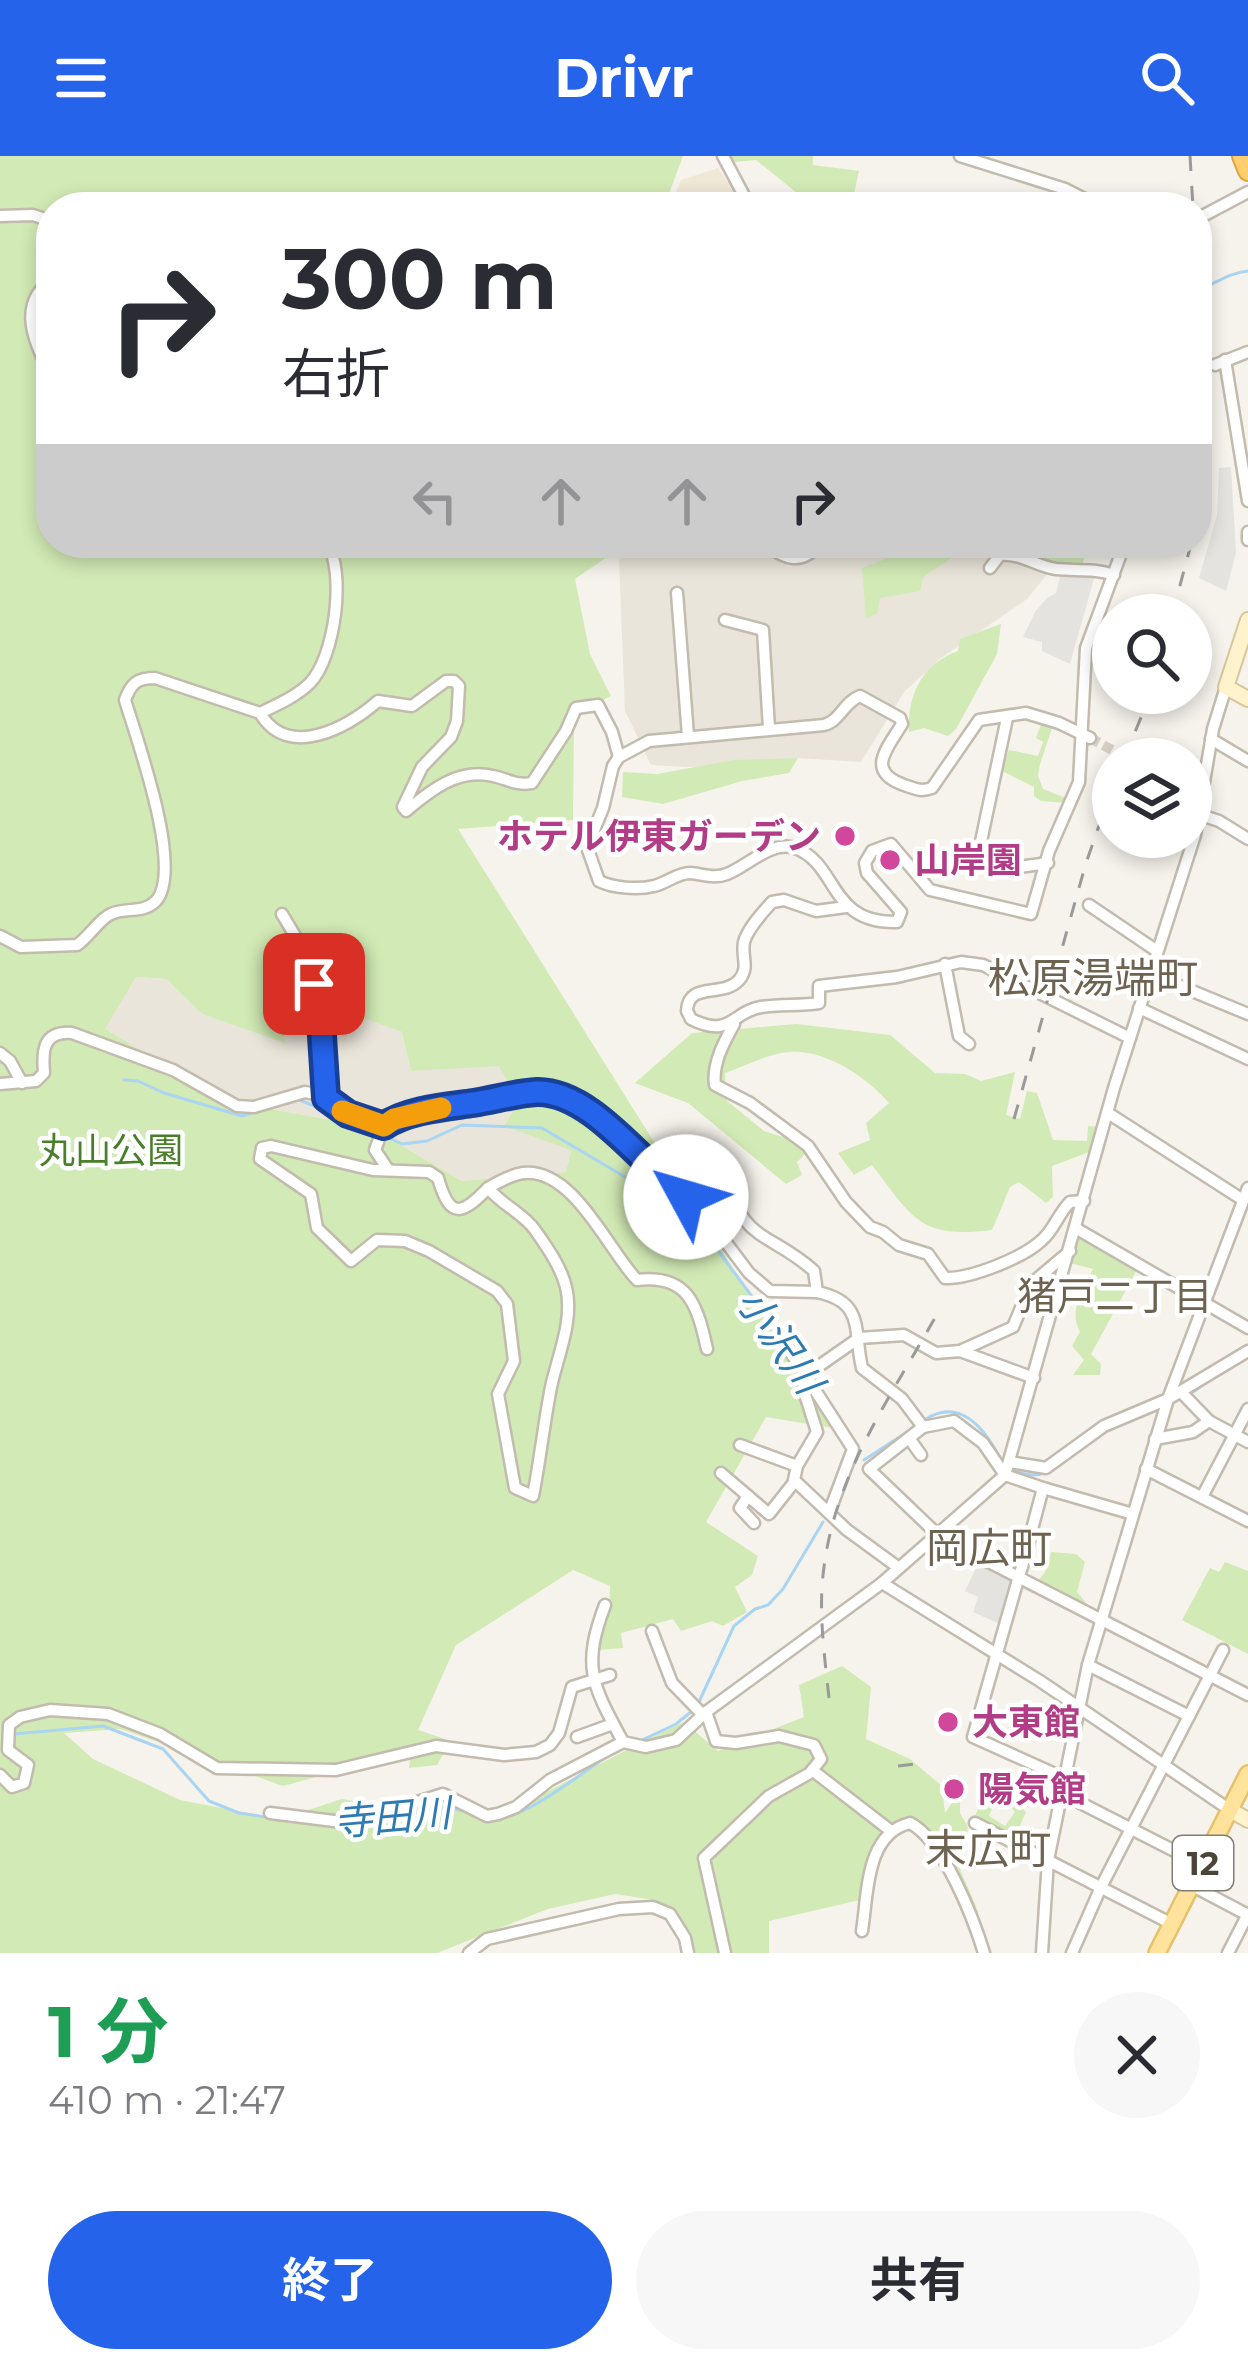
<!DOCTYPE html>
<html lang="ja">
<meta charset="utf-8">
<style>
:root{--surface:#fff;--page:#f7f7f7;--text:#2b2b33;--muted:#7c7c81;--accent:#2563eb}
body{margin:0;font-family:Montserrat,"Noto Sans JP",sans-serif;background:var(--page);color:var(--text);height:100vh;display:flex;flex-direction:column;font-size:45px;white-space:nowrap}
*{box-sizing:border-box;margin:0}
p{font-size:39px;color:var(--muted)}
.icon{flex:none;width:66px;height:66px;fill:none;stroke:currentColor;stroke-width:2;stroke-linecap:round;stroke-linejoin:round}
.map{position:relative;height:1797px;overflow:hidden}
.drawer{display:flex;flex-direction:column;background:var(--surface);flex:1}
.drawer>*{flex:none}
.banner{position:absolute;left:36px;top:36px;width:1176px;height:366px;border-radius:48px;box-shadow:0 6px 18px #0003;background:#fff;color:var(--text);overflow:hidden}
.buttons{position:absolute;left:1092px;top:438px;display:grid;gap:24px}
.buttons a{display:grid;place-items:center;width:120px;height:120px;border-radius:50%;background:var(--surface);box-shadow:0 6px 18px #0003;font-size:60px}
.pin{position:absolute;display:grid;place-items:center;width:102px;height:102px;color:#fff;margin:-51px;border-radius:24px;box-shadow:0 6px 18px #0006}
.me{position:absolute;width:132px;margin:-66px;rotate:309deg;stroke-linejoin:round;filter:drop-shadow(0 0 9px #0008)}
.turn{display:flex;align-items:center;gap:42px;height:252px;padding:0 48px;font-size:54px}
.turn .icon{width:156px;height:156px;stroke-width:2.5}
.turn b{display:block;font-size:84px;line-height:102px}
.lanes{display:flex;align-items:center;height:114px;padding:0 48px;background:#0003;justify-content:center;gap:60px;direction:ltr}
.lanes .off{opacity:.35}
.round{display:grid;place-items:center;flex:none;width:126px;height:126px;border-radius:63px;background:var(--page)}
.summary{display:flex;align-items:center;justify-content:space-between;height:204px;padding:0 48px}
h1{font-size:72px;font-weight:700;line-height:90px;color:#1e9e55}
.cta{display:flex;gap:24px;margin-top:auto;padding:24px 48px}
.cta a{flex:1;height:138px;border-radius:72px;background:var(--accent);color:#fff;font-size:48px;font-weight:700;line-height:138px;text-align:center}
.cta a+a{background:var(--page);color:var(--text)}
header{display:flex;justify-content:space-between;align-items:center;height:156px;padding:0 48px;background:var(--accent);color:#fff;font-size:54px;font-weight:700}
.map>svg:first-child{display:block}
.residential{fill:#eae5da}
.education{fill:#efe8d6}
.green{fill:#d2eab5;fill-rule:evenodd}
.parking{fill:#e5e3e0}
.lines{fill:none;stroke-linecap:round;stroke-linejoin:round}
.stream{stroke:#a9d4f2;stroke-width:3}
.street-tunnel{stroke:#d4d0c8;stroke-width:10;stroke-dasharray:10 5;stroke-linecap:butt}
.street-casing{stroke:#c2bbae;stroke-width:15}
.secondary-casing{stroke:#d6c79b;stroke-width:18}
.primary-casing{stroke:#e6c16a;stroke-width:20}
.highway-casing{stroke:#e0a43c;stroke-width:22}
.street{stroke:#fff;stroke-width:10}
.secondary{stroke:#fff3cd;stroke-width:14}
.primary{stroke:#ffe39c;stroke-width:15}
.highway{stroke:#ffcf6e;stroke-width:18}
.rail{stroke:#9a9a9a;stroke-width:3;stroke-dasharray:15 15;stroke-linecap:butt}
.route-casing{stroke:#184099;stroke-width:30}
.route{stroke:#2563eb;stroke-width:21}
.slow{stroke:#f59e0b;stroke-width:21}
.hotel-dot{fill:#d1479c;stroke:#fff;stroke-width:4.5}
.labels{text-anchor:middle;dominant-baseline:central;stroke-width:9;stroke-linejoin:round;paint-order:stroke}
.shield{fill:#fff;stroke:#817c74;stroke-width:3}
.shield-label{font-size:33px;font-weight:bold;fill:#4b4439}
.hotel-label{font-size:36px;font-weight:bold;fill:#b23c85;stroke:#fff;text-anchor:start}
.park-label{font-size:36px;fill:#4a7f2a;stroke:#fff}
.neighbourhood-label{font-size:39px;fill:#6e6250;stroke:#fff}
.water-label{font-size:39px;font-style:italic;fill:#2e7ab2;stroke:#fff}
.quarter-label{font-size:42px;fill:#6e6250;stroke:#fff}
</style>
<header><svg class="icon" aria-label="menu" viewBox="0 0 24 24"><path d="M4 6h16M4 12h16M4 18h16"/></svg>Drivr<svg class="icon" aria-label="search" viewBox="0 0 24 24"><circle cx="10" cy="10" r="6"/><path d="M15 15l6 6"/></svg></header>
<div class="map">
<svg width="1248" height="1797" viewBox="0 0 1248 1797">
<rect width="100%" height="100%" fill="#f6f3ec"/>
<g class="residential">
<path d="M 642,387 L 1016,387 L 1052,412 L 1027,443 L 941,502 L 904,536 L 861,606 L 798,602 L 729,613 L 651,609 L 625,555 L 619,404 Z"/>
<path d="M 276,792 L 331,800 L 360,861 L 402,876 L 411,915 L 499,909 L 520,946 L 571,994 L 566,1016 L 462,1025 L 370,971 L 226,945 L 104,873 L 136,821 L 166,823 L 202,858 L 285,885 Z"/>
</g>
<path class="education" d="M 718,12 L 745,51 L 670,51 L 681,24 Z"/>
<g class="green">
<path d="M 0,0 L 683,0 L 664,51 L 51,51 L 51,387 L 627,387 L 575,423 L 590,498 L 611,540 L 574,559 L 573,664 L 458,673 L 833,1272 L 766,1261 L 706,1366 L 758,1400 L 752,1419 L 735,1431 L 747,1456 L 723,1470 L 712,1465 L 681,1475 L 673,1463 L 621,1477 L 623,1492 L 597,1494 L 594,1487 L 609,1458 L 610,1430 L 573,1414 L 456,1489 L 418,1574 L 451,1585 L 437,1609 L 409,1612 L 411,1595 L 283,1630 L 121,1573 L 64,1577 L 93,1603 L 180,1644 L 280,1663 L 342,1643 L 377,1649 L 448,1644 L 497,1661 C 560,1631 620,1595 684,1566 L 718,1595 L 804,1561 L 799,1529 L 842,1510 L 871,1531 L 866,1583 L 910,1603 L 942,1630 L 945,1657 L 954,1644 L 960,1644 L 960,1657 L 968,1671 L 967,1678 L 952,1680 C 953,1706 969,1730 978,1756 L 972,1759 L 936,1682 L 916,1667 L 882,1686 L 864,1743 L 769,1765 L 769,1797 L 688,1797 L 678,1763 L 654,1744 L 615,1738 L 548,1753 L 437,1797 L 0,1797 ZM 276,793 L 331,800 L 360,861 L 402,876 L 411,915 L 499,910 L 519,946 L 504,970 L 571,994 L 566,1016 L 462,1025 L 370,971 L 226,945 L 105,873 L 136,821 L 166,823 L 202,858 L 285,887 Z"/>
<path d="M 731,0 L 813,0 L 813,9 L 859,15 L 851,51 L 806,51 L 808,46 L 756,4 L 734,6 Z"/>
<path d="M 926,387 L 1089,387 L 1082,410 L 1052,410 L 1003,394 L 964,394 L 923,421 L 920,435 L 880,442 L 877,458 L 866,462 L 862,412 Z"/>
<path d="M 1001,468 L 997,498 L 956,573 L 948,580 L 924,572 L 909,576 C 907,539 922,508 958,495 L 960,483 Z"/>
<path d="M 1030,561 L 1053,569 L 1040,608 L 1038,620 L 1043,633 L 1068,643 L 1067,647 L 1041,645 L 1034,640 L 1034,631 L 1002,615 L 1009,594 L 1038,600 L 1043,586 L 1036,582 L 1041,569 L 1022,562 Z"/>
<path d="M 798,602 L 789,617 L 742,625 L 663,648 L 622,641 L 623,616 L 657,618 L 734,604 Z"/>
<path d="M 796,868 L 890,879 L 935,917 L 965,918 L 981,925 L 1015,916 L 1006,959 L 1020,963 L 1027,935 L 1037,937 L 1053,984 L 1087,985 L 1088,970 L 1100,971 L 1092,995 L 1052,1010 L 1053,1041 L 1046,1047 L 1019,1026 L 1010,1031 L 992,1074 C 919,1083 913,1062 872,1009 L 854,1019 L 838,997 L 870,984 L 866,967 L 889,947 C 867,921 825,893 789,896 C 769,897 744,911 725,917 L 726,944 L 764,975 L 792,984 L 807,996 L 797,1006 L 802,1019 L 786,1028 L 688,947 L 635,927 L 692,877 Z"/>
<path d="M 1079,1077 L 1138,1112 L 1091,1198 L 1101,1208 L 1100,1219 L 1073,1219 L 1084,1204 L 1072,1190 L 1080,1176 C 1068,1154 1083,1134 1093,1113 L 1070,1107 Z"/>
<path d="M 1051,1396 L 1076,1398 L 1085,1406 L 1077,1436 L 1093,1455 L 1037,1426 L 1045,1416 Z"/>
<path d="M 1225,1406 L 1248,1415 L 1248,1498 L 1182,1464 L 1210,1412 L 1219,1416 Z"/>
<path d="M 1006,1612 L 1026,1629 L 1020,1643 L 1009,1648 L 995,1646 L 989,1660 L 1005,1670 L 1015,1656 L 1011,1651 L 1019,1649 L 1026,1656 L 1014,1683 L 974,1662 L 991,1623 Z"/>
</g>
<g class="parking">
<path d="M 1231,311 L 1236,397 L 1226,435 L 1199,422 L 1217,359 L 1219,312 Z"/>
<path d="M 1095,419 L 1070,508 L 1042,495 L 1042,486 L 1023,481 L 1035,456 L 1047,442 L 1056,437 L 1060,421 Z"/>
<path d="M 979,1406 L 1014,1424 L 1000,1468 L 973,1456 L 978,1441 L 965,1435 Z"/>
</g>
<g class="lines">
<g class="stream">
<path d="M 1073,32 L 1091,41"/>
<path d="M 1197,134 C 1216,128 1228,117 1248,115"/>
<path d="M 124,924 L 138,925 L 164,937 L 242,960 L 254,956"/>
<path d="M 297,943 L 344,962"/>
<path d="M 352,966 L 376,976"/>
<path d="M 385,980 L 402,988 L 427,985 L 462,969 L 542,972 L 693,1061 L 783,1182"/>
<path d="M 1190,1238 L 1216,1220"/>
<path d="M 926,1263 C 960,1241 985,1273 1000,1302"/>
<path d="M 864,1304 L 918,1269"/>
<path d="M 1011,1312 C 1037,1328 1054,1314 1076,1297"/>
<path d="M 698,1548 L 734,1470 L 755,1453 L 768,1449 L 783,1433 L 823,1366"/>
<path d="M 14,1578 L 103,1570 L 163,1593 L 209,1645 L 239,1657 L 302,1666"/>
<path d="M 638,1586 L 676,1568 L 692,1555"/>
<path d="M 382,1662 C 413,1656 442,1645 472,1658"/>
<path d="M 486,1664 C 521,1667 578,1619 608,1600"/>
</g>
<g class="street-tunnel">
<path d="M 1197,216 L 1215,209"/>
<path d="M 1090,582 L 1127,602"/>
</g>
<defs>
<g id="street">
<path d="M 723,0 L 750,51"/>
<path d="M 960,0 L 1065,33 L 1100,51"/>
<path d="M 0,60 L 33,59 L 51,65"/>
<path d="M 1197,63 L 1248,36"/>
<path d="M 51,124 C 16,150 35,187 51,219"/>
<path d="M 1225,204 L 1248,345"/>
<path d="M 1215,209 L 1248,196"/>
<path d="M 1248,376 L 1248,384"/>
<path d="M 764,387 C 785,404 801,410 821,387"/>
<path d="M 990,412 L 1000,399 C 1021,397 1036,410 1056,413 C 1076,415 1094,412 1114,419"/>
<path d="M 677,437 L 688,580"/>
<path d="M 725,464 L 763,474 L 769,573"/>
<path d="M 260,557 C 288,605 348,571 378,545 L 412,550 L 446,525 L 454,525 L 459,530 L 457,565 L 451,581 L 422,611 L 403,651 L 406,655 C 431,634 458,612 493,620 C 508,623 516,630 532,627 L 566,575 L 576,552 L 598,549 L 612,576 L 619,601"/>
<path d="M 1007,562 L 979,695 L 1019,711 L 1048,707"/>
<path d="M 1090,582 L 1059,567 L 1026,557 L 979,564 L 932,632 C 920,636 916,633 904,629 C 865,615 887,593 902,568 L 900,562 L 860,540 C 844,546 840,565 824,569 L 649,585 L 619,601 L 613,610 L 603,652 L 587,691 L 599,725 C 613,732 638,734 654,730 C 667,727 677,717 690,717 C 703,718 714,723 727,718 C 748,710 771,684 795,692 C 839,708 828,768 897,766 L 901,756 L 867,717 L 865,707 L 872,695 L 891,688 L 930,734 L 1031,758 L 1049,695 L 1079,626 L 1086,492 L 1125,387"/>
<path d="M 1211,583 L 1248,605"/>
<path d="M 1127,602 L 1129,603"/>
<path d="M 1198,658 L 1219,665 L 1248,683"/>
<path d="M 1089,749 L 1157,795"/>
<path d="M 846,751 L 816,755 L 784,744 L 772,746 C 763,756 748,772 744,786 C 741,800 750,812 739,824 C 723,842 688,825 687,855 L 691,863 C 731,883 731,856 761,851 C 780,848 800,850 819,847 L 819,830 L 897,821 L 961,806 L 983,809 L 1130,882"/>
<path d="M 282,758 L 310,805 L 321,865 L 325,942"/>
<path d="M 0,780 L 21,791 L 77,789 C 89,781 99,763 111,758 C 126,751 143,758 156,745 C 184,713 137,584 125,544 C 131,527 137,522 155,522 L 260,557 C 277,549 297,540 310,527 C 335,501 346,416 327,387"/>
<path d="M 1089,807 L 1147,828"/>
<path d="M 945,808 L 959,880 L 969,888"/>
<path d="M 1151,818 L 1248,858"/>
<path d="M 1139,852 L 1248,903"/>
<path d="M 734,868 C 724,886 712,908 715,929 L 750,947 L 808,990 L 846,1046 L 870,1071 L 883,1076 L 899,1089 L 928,1098 L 945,1122 C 970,1123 1023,1102 1042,1084 C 1054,1074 1058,1058 1070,1046 L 1084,1045"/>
<path d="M 0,897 L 10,905 L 22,927"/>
<path d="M 0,928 L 36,925 L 44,917 C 42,894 43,875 72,877 L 173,914 L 237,950 L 254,951 L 305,936 L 320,939 L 348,959 L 384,970 L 394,963 L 448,950 L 538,936 L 557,939 L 586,952 L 613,974 L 662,1024 L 700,1052 L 749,1117 L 770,1135 L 817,1136"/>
<path d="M 1108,957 L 1243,1044"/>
<path d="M 384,970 L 375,994 L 387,1012"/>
<path d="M 271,990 L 373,1014 L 429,1016 L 438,1022 C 450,1064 462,1059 488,1032 C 502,1049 524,1058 535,1074 C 547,1091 561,1111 566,1131 C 574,1164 558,1199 551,1231 C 544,1267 540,1304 533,1340 L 515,1332 L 498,1238 L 514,1205 L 507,1148 L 497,1135 L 429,1095 L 405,1085 L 377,1084 L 351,1105 L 317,1072 L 311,1038 L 260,1003 L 262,992 Z"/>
<path d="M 662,1024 L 717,1007 L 727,1014 C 738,1087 770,1075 814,1115 L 817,1136 C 865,1146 853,1173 862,1212 L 902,1243 L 923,1271"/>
<path d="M 488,1032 C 498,1026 511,1019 523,1017 C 573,1011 608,1094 637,1124 C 688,1118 697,1148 707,1193"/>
<path d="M 1077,1073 L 1248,1172"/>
<path d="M 784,1186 L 853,1293 L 829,1357"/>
<path d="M 960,1195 L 1013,1171 L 1031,1128 L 1070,1095"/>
<path d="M 1181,1236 L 1209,1265 L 1248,1286"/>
<path d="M 909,1282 L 921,1299"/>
<path d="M 1155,1283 L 1193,1276 L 1209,1265"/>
<path d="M 740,1289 L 797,1310"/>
<path d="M 1010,1306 L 1046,1312 L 1104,1270 L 1168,1243 L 1248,1195"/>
<path d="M 1146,1313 L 1248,1365"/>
<path d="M 721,1317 L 769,1358 L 795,1325"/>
<path d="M 1043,1332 L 1133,1358"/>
<path d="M 748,1340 L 740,1352 L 754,1367"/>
<path d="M 1202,1341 L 1248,1253"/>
<path d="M 899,1412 L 847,1374 L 794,1324 L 797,1310 L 817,1276 L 803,1232 L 806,1219 L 859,1182 L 904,1179 L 936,1197 L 960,1195 L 1034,1222"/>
<path d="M 882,1427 L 1040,1525 L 1230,1654"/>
<path d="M 605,1449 C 581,1512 593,1530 623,1586 L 646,1591 L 676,1584 L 706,1556 L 882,1427 L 1005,1319 L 1114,932 L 1195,679 L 1213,573 L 1226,531"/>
<path d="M 652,1475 L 672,1527 L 703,1559"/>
<path d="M 1088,1509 L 1189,1560"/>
<path d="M 706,1556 L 716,1585 L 736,1587 L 779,1580 L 814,1589 L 821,1603 L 810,1617 L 769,1640 L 704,1702 L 725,1797"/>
<path d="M 577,1581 L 613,1568"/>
<path d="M 812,1614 L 891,1675"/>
<path d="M 0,1619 L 12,1631 L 24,1627 L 28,1609 L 8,1594 L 9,1569 L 20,1561 L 50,1554 L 108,1558 L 160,1578 L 217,1612 L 336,1614 L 436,1590 L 504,1599 L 536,1596 L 550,1589 L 559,1577 L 572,1531 L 610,1519"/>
<path d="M 1064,1622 L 973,1581 L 1019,1420 L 1022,1411 L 1043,1332 L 1005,1319 L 983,1287 L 954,1265 L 923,1271 L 869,1313 L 937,1378 L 944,1383 L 1248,1539"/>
<path d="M 1061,1637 L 1202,1709"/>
<path d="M 270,1657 L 350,1667 L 443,1638 L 487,1660 L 498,1658 L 516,1651 L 550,1624 L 623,1586"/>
<path d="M 975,1667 L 1172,1768"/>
<path d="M 1191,1729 L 1248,1759"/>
<path d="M 862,1775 C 868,1738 865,1678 910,1667 C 943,1684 973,1761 984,1797"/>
<path d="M 469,1797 L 487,1783 L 619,1753 L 653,1751 L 670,1758 L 685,1782 L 688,1797"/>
<path d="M 1042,1797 L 1048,1704 L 1088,1509 L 1168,1243 L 1248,1032"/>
<path d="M 1072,1797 L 1101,1731 L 1223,1494"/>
<path d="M 1228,1797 L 1248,1758"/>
</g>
<g id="secondary">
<path d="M 1248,464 L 1226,531 L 1248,543"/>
<path d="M 1230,1654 L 1248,1664"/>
</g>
<path id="primary" d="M 1157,1797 L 1248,1618"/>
<path id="highway" d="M 1242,0 L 1248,15"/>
</defs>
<use href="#street" class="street-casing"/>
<use href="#secondary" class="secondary-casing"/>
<use href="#primary" class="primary-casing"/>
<use href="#highway" class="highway-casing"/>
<use href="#street" class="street"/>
<use href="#secondary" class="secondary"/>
<use href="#primary" class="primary"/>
<use href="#highway" class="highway"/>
<g class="rail">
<path d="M 1190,0 L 1193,51"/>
<path d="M 1197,86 L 1207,247 L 1197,348"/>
<path d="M 1172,459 L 1190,392"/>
<path d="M 1124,603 L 1151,537"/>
<path d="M 1014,963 L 1086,707 L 1113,630"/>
<path d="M 829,1542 C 825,1505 820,1468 822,1431 C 829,1323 891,1242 941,1151"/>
<path d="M 898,1610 L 925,1607"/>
</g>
</g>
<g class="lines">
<defs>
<path id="route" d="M 314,828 L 321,865 L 326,942 L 348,958 L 384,970 C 407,954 445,951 473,947 C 494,944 516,937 537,936 C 592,935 644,1011 686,1041"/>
</defs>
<use href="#route" class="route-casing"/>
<use href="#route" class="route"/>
<path class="slow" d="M 342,955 L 384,970 L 394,963 L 441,952"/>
</g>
<g class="hotel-dot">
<circle cx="845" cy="680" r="12"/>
<circle cx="890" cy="704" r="12"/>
<circle cx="948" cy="1566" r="12"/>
<circle cx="954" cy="1633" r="12"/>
</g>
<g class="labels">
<rect class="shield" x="1173" y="1680" width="60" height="54" rx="9"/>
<g class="shield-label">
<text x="1203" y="1707">12</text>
</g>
<g class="hotel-label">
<text x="821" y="680" text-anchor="end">ホテル伊東ガーデン</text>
<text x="914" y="704">山岸園</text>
<text x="972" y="1566">大東館</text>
<text x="978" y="1633">陽気館</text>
</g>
<g class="park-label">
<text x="111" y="994">丸山公園</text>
</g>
<g class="neighbourhood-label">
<text x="1115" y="1140">猪戸二丁目</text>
</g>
<g class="water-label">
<text transform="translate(780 1185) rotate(55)">小沢川</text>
<text transform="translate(392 1661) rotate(-5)">寺田川</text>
</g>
<g class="quarter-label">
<text x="1093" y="822">松原湯端町</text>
<text x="989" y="1392">岡広町</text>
<text x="988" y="1693">末広町</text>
</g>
</g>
</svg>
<div class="buttons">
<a><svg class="icon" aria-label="search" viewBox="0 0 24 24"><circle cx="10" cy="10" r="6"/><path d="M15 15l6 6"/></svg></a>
<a><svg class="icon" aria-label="layers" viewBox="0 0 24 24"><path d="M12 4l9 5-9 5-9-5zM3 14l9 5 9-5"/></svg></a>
</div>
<div class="pin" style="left:314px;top:828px;background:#d93025"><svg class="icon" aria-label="arrive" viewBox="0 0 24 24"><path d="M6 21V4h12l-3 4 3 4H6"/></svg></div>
<svg class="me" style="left:686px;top:1041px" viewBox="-20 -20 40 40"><circle r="19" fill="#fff"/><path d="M0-13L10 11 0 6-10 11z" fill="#2563eb"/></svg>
<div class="banner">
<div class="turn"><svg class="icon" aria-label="right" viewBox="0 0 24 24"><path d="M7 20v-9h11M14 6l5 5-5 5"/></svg><div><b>300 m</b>右折</div></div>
<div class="lanes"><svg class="icon off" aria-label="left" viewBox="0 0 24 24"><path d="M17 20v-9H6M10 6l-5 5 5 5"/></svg><svg class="icon off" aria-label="ahead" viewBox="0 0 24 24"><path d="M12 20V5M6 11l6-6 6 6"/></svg><svg class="icon off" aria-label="ahead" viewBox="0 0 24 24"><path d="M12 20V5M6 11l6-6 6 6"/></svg><svg class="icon" aria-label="right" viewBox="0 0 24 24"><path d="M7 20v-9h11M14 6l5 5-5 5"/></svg></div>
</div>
</div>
<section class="drawer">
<div class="summary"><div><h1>1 分</h1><p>410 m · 21:47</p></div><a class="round"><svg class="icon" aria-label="close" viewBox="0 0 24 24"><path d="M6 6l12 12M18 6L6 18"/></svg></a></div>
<div class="cta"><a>終了</a><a>共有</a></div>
</section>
